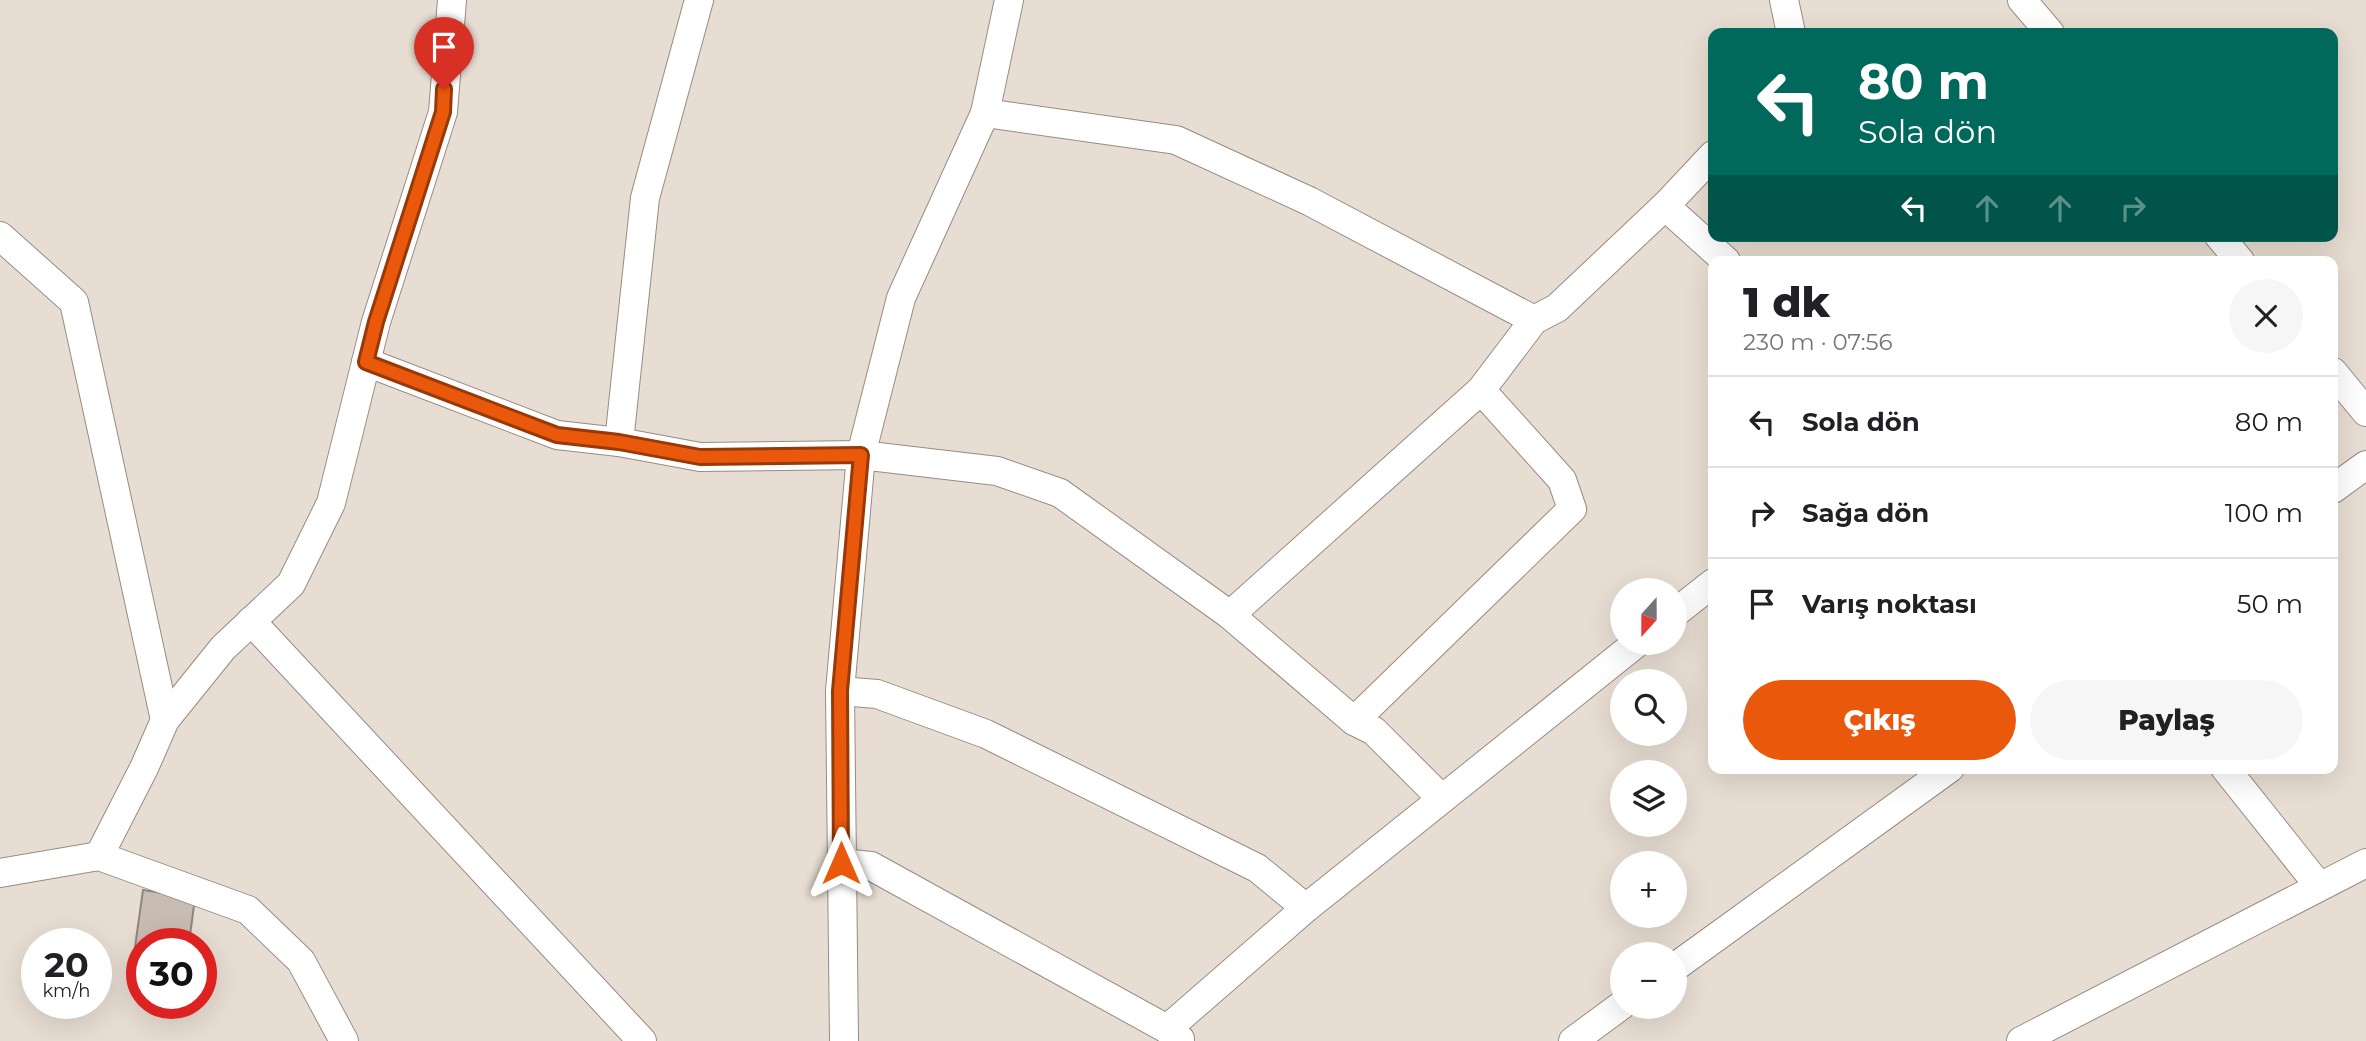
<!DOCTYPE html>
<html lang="tr">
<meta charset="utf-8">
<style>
:root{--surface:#fff;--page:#f6f6f6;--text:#202124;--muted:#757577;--line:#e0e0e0;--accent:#ea580c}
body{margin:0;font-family:Montserrat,sans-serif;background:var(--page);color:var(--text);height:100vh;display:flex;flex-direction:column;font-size:26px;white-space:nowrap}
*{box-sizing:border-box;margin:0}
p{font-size:23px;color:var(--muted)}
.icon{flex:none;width:38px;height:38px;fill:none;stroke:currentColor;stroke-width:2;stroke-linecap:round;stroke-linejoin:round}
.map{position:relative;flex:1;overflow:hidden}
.side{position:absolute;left:1708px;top:256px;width:630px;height:518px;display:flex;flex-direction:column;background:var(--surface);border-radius:14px;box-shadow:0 7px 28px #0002}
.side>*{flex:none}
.banner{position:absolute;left:1708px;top:28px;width:630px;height:214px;border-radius:14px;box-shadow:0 7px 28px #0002;background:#00695c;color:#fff;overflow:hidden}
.needle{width:46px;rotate:201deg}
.fabs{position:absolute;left:1610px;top:578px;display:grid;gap:14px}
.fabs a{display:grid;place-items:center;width:77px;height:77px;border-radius:50%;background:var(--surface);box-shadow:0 7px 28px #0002;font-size:35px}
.speed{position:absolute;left:21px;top:928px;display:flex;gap:14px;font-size:35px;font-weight:700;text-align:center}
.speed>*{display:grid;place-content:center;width:91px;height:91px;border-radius:50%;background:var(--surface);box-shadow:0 7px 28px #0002;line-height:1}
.speed small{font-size:18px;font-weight:400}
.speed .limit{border:10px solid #d22;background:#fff;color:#111}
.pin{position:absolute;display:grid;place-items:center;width:60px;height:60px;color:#fff;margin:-72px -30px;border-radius:50% 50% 50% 0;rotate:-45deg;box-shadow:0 0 7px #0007}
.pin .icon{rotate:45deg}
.me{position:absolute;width:77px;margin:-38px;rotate:0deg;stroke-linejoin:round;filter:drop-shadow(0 0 5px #0008)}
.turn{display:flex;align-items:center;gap:24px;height:147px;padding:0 35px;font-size:32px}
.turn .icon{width:91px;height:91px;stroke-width:2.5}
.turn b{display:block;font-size:49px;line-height:60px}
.lanes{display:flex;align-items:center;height:66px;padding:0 35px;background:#0003;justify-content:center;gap:35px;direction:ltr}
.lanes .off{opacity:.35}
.round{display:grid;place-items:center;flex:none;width:74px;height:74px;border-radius:37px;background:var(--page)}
.overview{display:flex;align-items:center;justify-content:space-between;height:119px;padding:0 35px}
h1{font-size:42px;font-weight:800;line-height:52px}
.primary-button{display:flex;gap:14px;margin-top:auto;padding:14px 35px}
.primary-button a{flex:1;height:80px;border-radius:42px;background:var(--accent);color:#fff;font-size:28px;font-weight:800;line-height:80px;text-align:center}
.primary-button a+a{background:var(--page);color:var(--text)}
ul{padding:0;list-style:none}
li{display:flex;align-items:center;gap:21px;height:91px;padding:0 35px;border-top:2px solid var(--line)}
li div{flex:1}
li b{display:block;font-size:26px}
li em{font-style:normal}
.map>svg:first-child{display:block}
.building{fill:#c9bdb3;stroke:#91867c;stroke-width:2}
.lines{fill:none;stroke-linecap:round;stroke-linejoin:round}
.street-casing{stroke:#978c82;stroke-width:30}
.street{stroke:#fff;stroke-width:28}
.route-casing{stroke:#983908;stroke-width:18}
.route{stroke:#ea580c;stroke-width:12}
</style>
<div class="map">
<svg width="2366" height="1041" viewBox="0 0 2366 1041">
<rect width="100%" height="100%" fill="#e8ddd2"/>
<path class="building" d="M 143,890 L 195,898 L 189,943 L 142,943 L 142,948 L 135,947 Z"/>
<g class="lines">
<defs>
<g id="street">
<path d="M 1784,0 L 1791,33"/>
<path d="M 2022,0 L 2050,33"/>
<path d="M 985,113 L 1176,140 L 1309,201 L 1534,320"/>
<path d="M 1665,206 L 1726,261"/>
<path d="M 0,236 L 74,302 L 165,720"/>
<path d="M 2219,236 L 2240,261"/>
<path d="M 366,362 L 557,435 L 619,442 L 700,457 L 861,455 L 997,471 L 1060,493 L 1230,615 L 1354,721 L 1374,731 L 1441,798"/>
<path d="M 2333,372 L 2366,412"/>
<path d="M 619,442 L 645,198 L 699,0"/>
<path d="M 2333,489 L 2366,465"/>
<path d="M 1675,613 L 1713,583"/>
<path d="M 1230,615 L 1481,390 L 1534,320 L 1557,308 L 1665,206 L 1713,155"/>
<path d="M 251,621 L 642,1041"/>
<path d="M 840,691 L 877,694 L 986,734 L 1257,868 L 1306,908"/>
<path d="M 1354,721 L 1572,509 L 1562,480 L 1481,390"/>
<path d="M 2225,768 L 2319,886"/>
<path d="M 99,856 L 248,910 L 301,961 L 344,1041"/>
<path d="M 841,863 L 871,866 L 1167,1029 L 1180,1039"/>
<path d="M 0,873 L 99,856 L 144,768 L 165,720 L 223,648 L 291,584 L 331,503 L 376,322 L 443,112 L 452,0"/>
<path d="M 1675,967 L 1950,768"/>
<path d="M 1167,1029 L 1306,908 L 1638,642"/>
<path d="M 844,1041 L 840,691 L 861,455 L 901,298 L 985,113 L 1009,0"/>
<path d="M 1573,1041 L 1622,1005"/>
<path d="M 2021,1041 L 2366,863"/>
</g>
</defs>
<use href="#street" class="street-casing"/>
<use href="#street" class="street"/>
</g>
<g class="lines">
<defs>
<path id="route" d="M 444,89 L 443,112 L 376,322 L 366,362 L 557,435 L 619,442 L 700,457 L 861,455 L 840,691 L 841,863"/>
</defs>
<use href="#route" class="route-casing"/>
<use href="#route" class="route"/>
</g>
</svg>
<div class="fabs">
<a><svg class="needle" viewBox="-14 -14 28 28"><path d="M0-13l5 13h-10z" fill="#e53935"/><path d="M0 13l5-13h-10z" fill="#757577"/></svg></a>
<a><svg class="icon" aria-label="search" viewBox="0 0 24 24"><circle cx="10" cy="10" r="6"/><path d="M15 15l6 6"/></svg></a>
<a><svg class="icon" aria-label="layers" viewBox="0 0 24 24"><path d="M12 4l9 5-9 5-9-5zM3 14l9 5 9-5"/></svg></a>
<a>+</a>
<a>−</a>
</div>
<div class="speed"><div>20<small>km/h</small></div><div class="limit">30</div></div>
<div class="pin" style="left:444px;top:89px;background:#d93025"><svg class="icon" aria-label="arrive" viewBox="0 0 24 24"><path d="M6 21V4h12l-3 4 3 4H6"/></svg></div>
<svg class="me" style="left:841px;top:863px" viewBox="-20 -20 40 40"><path d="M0-17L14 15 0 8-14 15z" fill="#ea580c" stroke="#fff" stroke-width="4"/></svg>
<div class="banner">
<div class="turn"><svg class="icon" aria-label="left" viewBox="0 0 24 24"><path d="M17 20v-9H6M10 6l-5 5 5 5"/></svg><div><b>80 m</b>Sola dön</div></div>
<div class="lanes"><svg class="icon" aria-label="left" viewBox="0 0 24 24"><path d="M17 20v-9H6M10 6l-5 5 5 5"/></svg><svg class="icon off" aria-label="ahead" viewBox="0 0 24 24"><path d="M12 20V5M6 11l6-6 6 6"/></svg><svg class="icon off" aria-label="ahead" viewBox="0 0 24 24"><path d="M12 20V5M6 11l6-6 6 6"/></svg><svg class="icon off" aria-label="right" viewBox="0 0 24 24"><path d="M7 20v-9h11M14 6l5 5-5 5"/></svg></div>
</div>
<section class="side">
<div class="overview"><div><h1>1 dk</h1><p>230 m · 07:56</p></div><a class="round"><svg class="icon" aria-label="close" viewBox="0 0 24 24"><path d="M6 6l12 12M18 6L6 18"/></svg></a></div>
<ul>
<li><svg class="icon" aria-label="left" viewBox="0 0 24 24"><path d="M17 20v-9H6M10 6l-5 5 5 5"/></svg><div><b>Sola dön</b></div><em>80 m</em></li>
<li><svg class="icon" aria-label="right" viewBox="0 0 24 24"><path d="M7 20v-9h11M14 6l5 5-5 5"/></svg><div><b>Sağa dön</b></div><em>100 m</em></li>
<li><svg class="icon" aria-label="arrive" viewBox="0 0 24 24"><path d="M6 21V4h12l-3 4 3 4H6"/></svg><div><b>Varış noktası</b></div><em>50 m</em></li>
</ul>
<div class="primary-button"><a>Çıkış</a><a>Paylaş</a></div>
</section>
</div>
